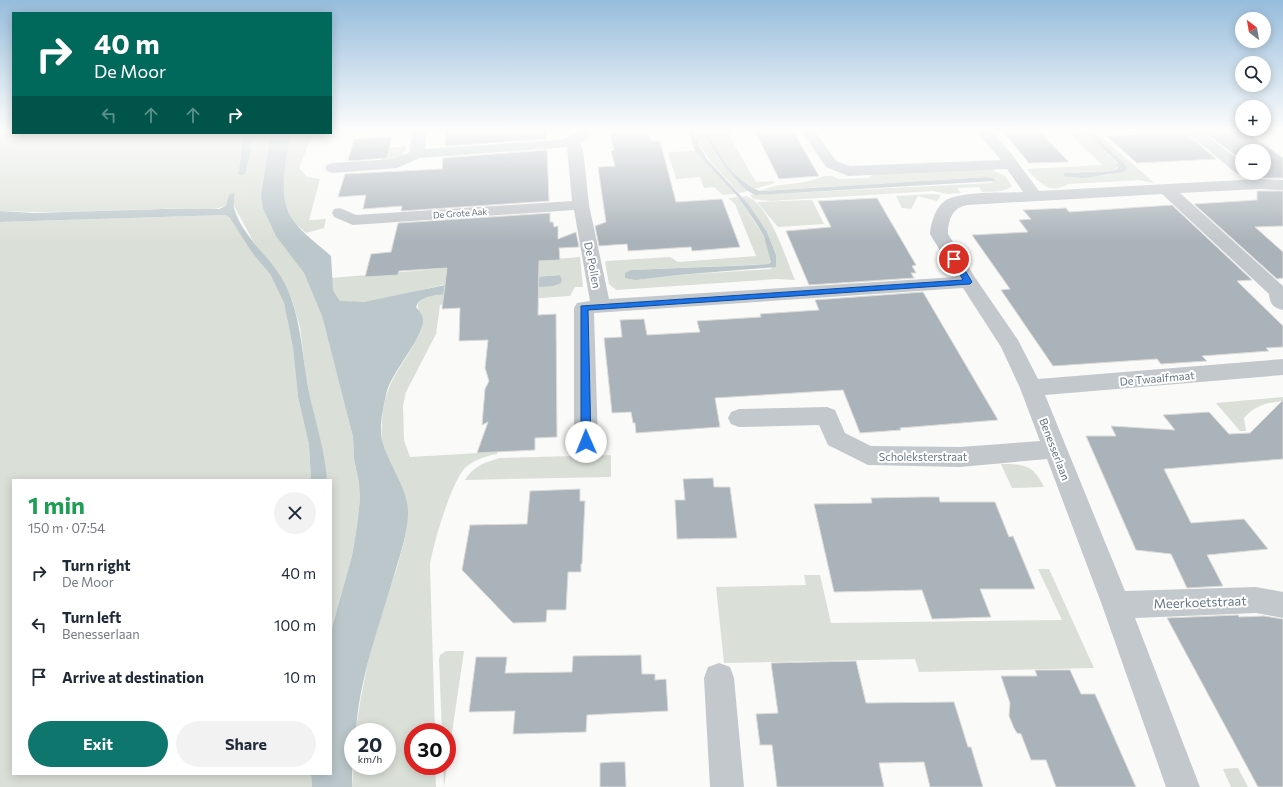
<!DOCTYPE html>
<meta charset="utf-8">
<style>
:root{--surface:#fff;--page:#f2f2f3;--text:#1f2937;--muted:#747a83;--accent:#0f766e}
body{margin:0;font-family:Commissioner,sans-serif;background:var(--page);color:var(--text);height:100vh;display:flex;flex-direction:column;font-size:15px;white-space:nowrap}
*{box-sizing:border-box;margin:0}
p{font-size:13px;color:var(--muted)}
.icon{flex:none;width:22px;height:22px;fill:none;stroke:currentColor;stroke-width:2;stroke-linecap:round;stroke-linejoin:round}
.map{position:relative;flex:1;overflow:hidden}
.details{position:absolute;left:12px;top:479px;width:320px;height:296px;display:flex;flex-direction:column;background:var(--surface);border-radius:0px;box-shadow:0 2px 10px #0003}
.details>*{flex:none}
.hud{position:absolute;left:12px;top:12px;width:320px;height:122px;border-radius:0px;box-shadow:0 2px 10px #0003;background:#00695c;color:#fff;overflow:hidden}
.needle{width:26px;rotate:329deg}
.controls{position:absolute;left:1235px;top:12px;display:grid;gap:8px}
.controls a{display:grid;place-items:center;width:36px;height:36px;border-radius:50%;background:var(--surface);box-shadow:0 2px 10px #0003;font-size:20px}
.speed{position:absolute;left:344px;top:723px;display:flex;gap:8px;font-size:20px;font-weight:700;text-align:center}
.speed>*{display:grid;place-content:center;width:52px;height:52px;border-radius:50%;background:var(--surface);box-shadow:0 2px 10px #0003;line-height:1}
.speed small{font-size:10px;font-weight:400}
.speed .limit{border:6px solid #d22;background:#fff;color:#111}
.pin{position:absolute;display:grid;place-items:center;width:34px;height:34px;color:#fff;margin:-17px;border:2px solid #fff;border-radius:50%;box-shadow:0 1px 4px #0007}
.me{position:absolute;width:44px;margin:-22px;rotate:359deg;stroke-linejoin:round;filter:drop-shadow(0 0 3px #0008)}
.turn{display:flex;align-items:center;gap:14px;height:84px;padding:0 16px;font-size:18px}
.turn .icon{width:52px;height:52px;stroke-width:2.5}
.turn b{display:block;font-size:28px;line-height:34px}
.lanes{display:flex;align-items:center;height:38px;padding:0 16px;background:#0003;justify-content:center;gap:20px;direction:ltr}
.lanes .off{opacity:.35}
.round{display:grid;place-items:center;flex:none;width:42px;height:42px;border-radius:21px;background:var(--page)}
.overview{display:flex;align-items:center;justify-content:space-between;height:68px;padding:0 16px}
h1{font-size:24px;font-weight:700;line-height:30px;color:#1e9e55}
.cta{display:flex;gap:8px;margin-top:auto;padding:8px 16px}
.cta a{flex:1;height:46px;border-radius:24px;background:var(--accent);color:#fff;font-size:16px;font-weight:700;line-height:46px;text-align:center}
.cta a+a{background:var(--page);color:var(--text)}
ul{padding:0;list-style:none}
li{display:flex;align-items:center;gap:12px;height:52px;padding:0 16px}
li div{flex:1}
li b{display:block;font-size:15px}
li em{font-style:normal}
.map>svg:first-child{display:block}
.green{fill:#dadfd7}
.water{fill:#bbc7cb}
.building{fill:#aab3b9;stroke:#dcdcda}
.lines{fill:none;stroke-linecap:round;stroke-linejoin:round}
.street{fill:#c3c8cc;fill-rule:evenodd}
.route{fill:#1a73e8;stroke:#114b97}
.labels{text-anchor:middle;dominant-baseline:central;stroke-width:4;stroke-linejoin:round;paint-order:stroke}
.far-street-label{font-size:9px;fill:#657683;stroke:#fff}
.street-label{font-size:11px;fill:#657683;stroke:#fff}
.near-street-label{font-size:13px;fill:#657683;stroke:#fff}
</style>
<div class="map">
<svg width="1283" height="787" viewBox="0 0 1283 787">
<rect width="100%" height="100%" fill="#fafaf8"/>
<g class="green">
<path d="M 0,131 L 13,131 L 13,133 L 248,133 L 245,174 L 251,152 L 252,133 L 271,133 L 261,194 L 291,254 L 304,273 L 322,316 L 353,437 L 354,459 L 359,483 L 360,499 L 357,526 L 352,556 L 331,631 L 331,480 L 327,480 L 306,377 L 300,327 L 292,300 L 280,276 L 253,241 L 234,206 C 224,205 217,210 207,210 C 192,210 177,208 162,209 C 108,210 54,214 0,211 Z"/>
<path d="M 694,131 L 703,131 L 718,158 L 749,191 L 739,193 C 721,172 704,158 694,131 Z"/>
<path d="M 708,131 L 728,131 C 736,150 746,164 756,182 L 773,181 L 775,183 L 754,189 C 733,175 717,155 708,131 Z"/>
<path d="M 1067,131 L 1084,131 L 1119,165 L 1114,171 L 1071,172 L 1071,178 L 1110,175 L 1125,164 L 1090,131 L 1095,131 L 1154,183 L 1139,180 L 1068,184 C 1051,196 1037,181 1027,169 L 1102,165 Z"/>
<path d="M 291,133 L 313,133 L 299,168 L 307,177 L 320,179 L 309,220 L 326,219 L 324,228 L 306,233 C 302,229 296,224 293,220 C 276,194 287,160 291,133 Z"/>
<path d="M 406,146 C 404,161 394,159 381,162 L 382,158 L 387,158 L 389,148 Z"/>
<path d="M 695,151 L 735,194 L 723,195 L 714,187 L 704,188 L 700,177 L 676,179 L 668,152 Z"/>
<path d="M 993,169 L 994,171 L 1005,176 L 1012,186 C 1005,193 992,191 982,192 L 979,187 L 957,188 L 961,193 L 948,194 L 933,191 L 771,201 L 753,199 L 750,195 L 992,183 L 993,178 L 987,177 L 759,191 L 774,186 L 805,182 L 825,176 L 832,176 L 838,179 L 868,178 L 873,174 Z"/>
<path d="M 934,194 L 941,195 L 937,201 L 918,196 L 911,209 L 902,208 L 896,196 Z"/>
<path d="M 746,196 C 769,203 786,259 795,280 L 777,279 L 616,290 L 609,284 L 605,262 L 606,261 L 670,257 L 678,262 L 756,256 L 735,204 L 728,198 L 738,197 L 764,236 L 772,260 L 769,264 L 631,270 L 636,280 L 678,275 L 771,269 L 776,255 L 767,232 L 742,197 Z"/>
<path d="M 812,200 L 824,224 L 778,227 L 757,202 Z"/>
<path d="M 226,215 L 233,221 L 253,254 L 270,274 L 284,303 L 293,348 L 298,397 L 309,445 L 311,480 L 13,480 L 13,774 L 311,774 L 312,787 L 0,787 L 0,222 Z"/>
<path d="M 580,257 L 583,287 L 575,287 L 570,296 L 440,305 L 436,334 L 406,392 L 403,406 L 404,440 L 410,457 L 497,452 L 497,454 C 485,456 473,460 464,469 C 451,484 433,544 430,565 L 435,732 L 413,732 L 413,766 L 435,766 L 436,787 L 352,787 L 354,766 L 387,766 L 387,732 L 356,732 L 357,722 C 361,695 366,668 373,642 C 383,607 397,573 405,537 C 412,501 398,488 387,456 C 386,451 382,445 382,439 C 381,433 382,426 382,421 C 384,381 404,366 420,333 C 429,313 401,302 436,295 L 561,278 L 559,275 C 525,278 486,277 453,283 C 423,288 367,308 340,301 L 333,290 L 331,278 Z"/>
<path d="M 1283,397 L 1283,401 C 1266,403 1256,405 1244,418 L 1246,431 L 1240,431 L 1216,403 Z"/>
<path d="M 611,455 L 611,477 L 465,480 C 473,466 486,462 500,458 Z"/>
<path d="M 1001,464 C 1025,464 1033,465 1044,487 L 1012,488 Z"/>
<path d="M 1038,569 L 1049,569 L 1094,668 L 919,672 L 915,659 L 724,663 L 716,587 L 806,585 L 804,575 L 820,575 L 831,623 L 1062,620 Z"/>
<path d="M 446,651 L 464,651 L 444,787 L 443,766 L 447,766 L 447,732 L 442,732 L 439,659 L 440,655 Z"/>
<path d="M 1238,768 L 1248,787 L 1231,787 L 1223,769 Z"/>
</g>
<g class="water">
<path d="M 688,131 L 694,131 L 700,147 L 707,159 L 749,205 L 767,232 L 776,255 L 776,267 L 678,275 L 636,280 L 625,278 L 625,273 L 631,270 L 754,265 L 769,264 L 771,262 L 764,236 L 756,223 L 738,197 L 695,151 Z"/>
<path d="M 703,131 L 708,131 C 716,153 737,183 760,191 L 987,177 L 993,178 L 996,181 L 756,195 C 741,192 709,146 703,131 Z"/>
<path d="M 1084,131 L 1090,131 L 1125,164 L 1127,168 L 1124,172 L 1084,178 L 1065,177 L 1063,174 L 1066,173 L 1114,171 L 1118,168 L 1117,162 Z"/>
<path d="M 243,133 L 252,133 L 251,152 L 245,174 L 240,175 L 238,174 L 241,158 Z"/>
<path d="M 271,133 L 291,133 C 287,159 276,196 293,220 C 303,234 319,245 331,256 L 333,290 L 340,301 L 364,302 L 455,283 L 560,275 L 562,280 L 561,283 L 553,286 L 436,295 C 428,297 419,298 416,307 C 419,311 423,315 423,320 C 424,338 390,373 386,395 C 383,408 379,427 382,440 C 388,465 409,489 408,514 C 407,537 399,558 393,579 C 378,629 359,680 356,732 L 353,732 L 352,787 L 312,787 L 311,774 L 331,774 L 331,631 L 352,556 L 357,526 L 360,499 L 359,483 L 354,459 L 353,437 L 322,316 L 304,273 L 276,236 L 263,208 L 261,194 Z"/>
<path d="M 234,193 C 235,197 233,203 234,208 C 243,239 273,258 286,286 C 301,318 302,353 308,387 C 314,418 325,449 327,480 L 311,480 L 309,445 L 298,397 L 293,348 L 284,303 L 270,274 L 253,254 L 230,218 L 226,215 L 0,222 L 0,211 L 34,213 L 163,209 L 219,209 L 226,206 L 229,195 Z"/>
</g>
<g class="building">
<path d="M 446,131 L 546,131 L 546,139 L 445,146 Z"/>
<path d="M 648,131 L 651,141 L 660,141 L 676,202 L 722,199 L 740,247 L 692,251 L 691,247 L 628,251 L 627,244 L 599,246 L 595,226 L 606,222 L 598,167 L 615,166 L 611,151 L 614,150 L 609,132 Z"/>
<path d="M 755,131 L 793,131 L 819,176 L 779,179 Z"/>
<path d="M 1131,131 L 1184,131 L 1216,159 L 1137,163 L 1106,136 L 1136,135 Z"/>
<path d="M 1203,131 L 1245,131 L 1283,158 L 1283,178 L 1256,178 L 1256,173 L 1264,173 L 1264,151 L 1242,151 L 1242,157 L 1239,158 Z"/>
<path d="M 1040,132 L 1069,162 L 1029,163 L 1005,134 Z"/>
<path d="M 392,136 L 387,158 L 348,161 L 354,139 Z"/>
<path d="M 547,150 L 549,201 L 401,211 L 402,206 L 363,209 L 366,195 L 338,197 L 345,174 L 442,169 L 443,158 Z"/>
<path d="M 1257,191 L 1283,191 L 1283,226 L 1255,227 L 1283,252 L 1283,278 L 1277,279 L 1194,204 L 1257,200 Z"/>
<path d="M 877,198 L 916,265 L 912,266 L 916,273 L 911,273 L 914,278 L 809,285 L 786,231 L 831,227 L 818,201 Z"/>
<path d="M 1172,205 L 1252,280 L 1237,281 L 1283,326 L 1283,347 L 1266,348 L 1269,351 L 1202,356 L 1207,361 L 1161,364 L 1157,359 L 1053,366 L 1001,290 L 1010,289 L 972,235 L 1028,232 L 1019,220 L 1031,219 L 1023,210 L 1066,208 L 1069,212 Z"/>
<path d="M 550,213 L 550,222 L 553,222 L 554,227 L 558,226 L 558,239 L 576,232 L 579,247 L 559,248 L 560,260 L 539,261 L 538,315 L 556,314 L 557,437 L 535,438 L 535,450 L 477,453 L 488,422 L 482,425 L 485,389 L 489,381 L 485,368 L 488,340 L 459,341 L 460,308 L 442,309 L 447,268 L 399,271 L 398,275 L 365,277 L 371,254 L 391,252 L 398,223 Z"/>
<path d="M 923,292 L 998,420 L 900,428 L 901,430 L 860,433 L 843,390 L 715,398 L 720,427 L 636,433 L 635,423 L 633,423 L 631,412 L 612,413 L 604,338 L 622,337 L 620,320 L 644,319 L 647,335 L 700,332 L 697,321 L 761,317 L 760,314 L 819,310 L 815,300 Z"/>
<path d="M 1283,400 L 1283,459 L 1164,469 L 1191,523 L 1244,519 L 1268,549 L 1207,555 L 1223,586 L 1187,588 L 1171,554 L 1136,550 L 1086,436 L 1116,436 L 1111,426 L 1175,430 L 1163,415 L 1209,412 L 1229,434 L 1250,433 Z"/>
<path d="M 713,478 L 714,487 L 730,487 L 737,538 L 677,539 L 675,500 L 685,500 L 683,479 Z"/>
<path d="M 580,489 L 580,501 L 585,501 L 582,564 L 581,564 L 581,572 L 568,572 L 566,610 L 547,610 L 546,622 L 513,623 L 462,570 L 470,525 L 527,524 L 530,491 Z"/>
<path d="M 923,497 L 939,497 L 940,502 L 995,502 L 1009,537 L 1013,536 L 1035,589 L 980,589 L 991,617 L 932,619 L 922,590 L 834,592 L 814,504 L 872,503 L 871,498 Z"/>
<path d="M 1238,615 L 1239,617 L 1264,616 L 1283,619 L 1283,787 L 1258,787 L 1167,618 Z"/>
<path d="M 641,655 L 642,674 L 655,674 L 655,680 L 666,679 L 668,711 L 587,715 L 586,732 L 513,734 L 515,711 L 469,712 L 476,657 L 507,657 L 505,673 L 572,672 L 573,656 Z"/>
<path d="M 856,661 L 866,703 L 954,702 L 968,747 L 971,747 L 983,787 L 930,787 L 924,762 L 879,763 L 884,787 L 777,787 L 772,745 L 760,745 L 756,714 L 778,713 L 771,663 Z"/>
<path d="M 1035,670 L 1070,670 L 1081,694 L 1095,694 L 1136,787 L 1056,787 L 1046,760 L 1031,760 L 1021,734 L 1017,733 L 1014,728 L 1009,716 L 1010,703 L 1001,676 L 1037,676 Z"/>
<path d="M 613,762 L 625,762 L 626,787 L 600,787 L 600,763 Z"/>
</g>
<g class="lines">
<g class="street">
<path d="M 412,131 L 426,131 L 425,149 L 557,140 L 568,137 L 578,131 L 592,131 L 590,137 L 580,143 L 583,149 L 589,205 L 609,299 L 956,277 L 930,234 C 931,222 936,205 948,199 C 967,191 1002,193 1023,192 L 1007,169 L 848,176 L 826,167 L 801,131 L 815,131 L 836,161 L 850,166 L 1001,160 L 976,131 L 991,131 L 1010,152 L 1039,191 L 1259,179 L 1283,180 L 1283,190 L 1259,189 L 1180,193 L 1283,286 L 1283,310 C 1273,308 1270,304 1269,294 L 1162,194 L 967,205 C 952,208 948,220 948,234 L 976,279 L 1018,340 L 1038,379 L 1283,359 L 1283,375 L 1045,395 L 1125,591 L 1256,587 L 1283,592 L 1283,618 L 1256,613 L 1135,618 L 1200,787 L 1166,787 L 1102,605 L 1047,459 L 960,467 L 868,465 L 828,445 L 819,425 L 739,427 L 731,424 L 728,418 L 731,412 L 739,409 L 827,407 L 835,410 L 845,433 L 871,446 L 960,447 L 1040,441 L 1020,388 L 1001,347 L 963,288 L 594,313 L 598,442 L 594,449 L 586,451 L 578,449 L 574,442 L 574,308 L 577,303 L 590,301 L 574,210 L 353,225 L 334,217 L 332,213 L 334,209 L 340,208 L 356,215 L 572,201 L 567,147 L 420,158 L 397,168 L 333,173 L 327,171 L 325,168 L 327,165 L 333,163 L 394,159 L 410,152 Z"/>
<path d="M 1185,131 L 1201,131 L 1242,162 L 1242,173 L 1248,173 L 1242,175 L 1236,173 Z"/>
<path d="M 719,663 L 730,667 L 734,678 L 744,787 L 710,787 L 704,678 L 708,667 Z"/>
</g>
</g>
<linearGradient id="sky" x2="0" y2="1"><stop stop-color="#96bcdc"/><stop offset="0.54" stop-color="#fdfdfc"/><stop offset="1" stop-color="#fdfdfc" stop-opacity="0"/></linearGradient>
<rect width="1283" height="241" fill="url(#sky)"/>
<path class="route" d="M 952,257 L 957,257 L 972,282 L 970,284 L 588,310 L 591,442 L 586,445 L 581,442 L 581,306 L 963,280 L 951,259 Z"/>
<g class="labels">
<g class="far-street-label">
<text transform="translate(460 213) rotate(-4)">De Grote Aak</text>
</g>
<g class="street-label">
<text transform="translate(593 265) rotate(79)">De Pollen</text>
<text transform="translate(1157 378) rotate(-5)">De Twaalfmaat</text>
<text transform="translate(1055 449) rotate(69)">Benesserlaan</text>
<text x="923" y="456">Scholeksterstraat</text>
</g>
<g class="near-street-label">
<text transform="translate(1200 602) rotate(-2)">Meerkoetstraat</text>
</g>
</g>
</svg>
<div class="controls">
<a><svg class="needle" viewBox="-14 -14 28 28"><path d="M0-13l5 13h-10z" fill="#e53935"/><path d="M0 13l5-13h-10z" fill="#747a83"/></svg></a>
<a><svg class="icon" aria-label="search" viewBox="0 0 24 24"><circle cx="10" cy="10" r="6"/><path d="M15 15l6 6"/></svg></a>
<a>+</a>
<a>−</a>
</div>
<div class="speed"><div>20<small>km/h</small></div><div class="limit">30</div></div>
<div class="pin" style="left:954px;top:259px;background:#d93025"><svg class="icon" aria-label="arrive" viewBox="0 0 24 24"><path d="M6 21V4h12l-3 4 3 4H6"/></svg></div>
<svg class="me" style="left:586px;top:442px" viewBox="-20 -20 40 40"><circle r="19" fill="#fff"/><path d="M0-13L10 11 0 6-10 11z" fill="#1a73e8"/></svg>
<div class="hud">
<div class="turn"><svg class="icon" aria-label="right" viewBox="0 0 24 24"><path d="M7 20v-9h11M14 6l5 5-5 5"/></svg><div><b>40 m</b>De Moor</div></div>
<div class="lanes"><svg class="icon off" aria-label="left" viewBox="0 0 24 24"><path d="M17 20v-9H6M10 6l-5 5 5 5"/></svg><svg class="icon off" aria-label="ahead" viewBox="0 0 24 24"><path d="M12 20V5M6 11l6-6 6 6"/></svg><svg class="icon off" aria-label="ahead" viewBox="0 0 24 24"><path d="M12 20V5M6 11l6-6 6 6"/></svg><svg class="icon" aria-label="right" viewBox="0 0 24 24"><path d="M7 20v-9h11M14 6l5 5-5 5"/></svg></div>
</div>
<section class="details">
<div class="overview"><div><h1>1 min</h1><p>150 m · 07:54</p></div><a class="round"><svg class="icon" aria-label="close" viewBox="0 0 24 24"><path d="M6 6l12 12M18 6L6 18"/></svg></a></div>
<ul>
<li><svg class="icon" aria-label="right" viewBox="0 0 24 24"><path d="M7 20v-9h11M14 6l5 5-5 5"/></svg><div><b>Turn right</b><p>De Moor</p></div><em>40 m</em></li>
<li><svg class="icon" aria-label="left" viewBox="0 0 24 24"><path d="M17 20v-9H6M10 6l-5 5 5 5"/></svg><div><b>Turn left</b><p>Benesserlaan</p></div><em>100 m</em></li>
<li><svg class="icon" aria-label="arrive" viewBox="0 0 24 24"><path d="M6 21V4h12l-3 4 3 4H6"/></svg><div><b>Arrive at destination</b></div><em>10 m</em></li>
</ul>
<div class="cta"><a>Exit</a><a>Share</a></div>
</section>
</div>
